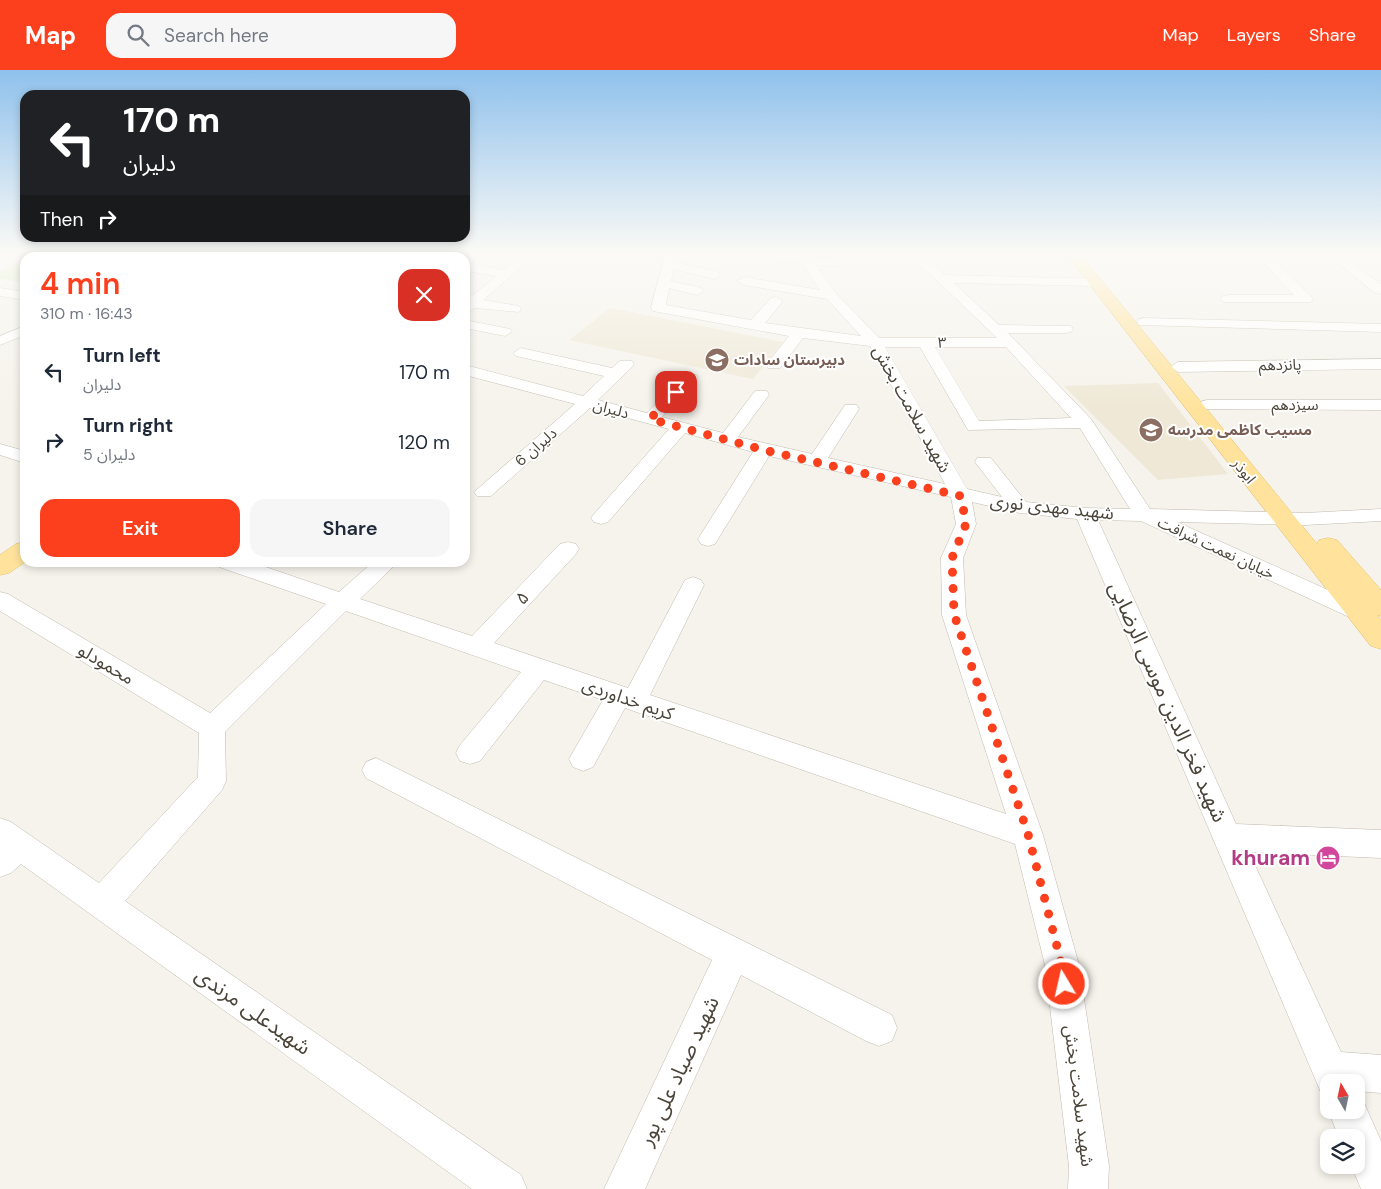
<!DOCTYPE html>
<meta charset="utf-8">
<style>
:root{--surface:#fff;--page:#f6f6f7;--text:#1f2937;--muted:#747a83;--accent:#fc3f1d}
body{margin:0;font-family:"DM Sans","Noto Sans Arabic",sans-serif;background:var(--page);color:var(--text);height:100vh;display:flex;flex-direction:column;font-size:19px;white-space:nowrap}
*{box-sizing:border-box;margin:0}
p{font-size:16px;color:var(--muted)}
.icon{flex:none;width:28px;height:28px;fill:none;stroke:currentColor;stroke-width:2;stroke-linecap:round;stroke-linejoin:round}
.map{position:relative;flex:1;overflow:hidden}
.side{position:absolute;left:20px;top:182px;width:450px;height:315px;display:flex;flex-direction:column;background:var(--surface);border-radius:15px;box-shadow:0 2px 8px #0003}
.side>*{flex:none}
.banner{position:absolute;left:20px;top:20px;width:450px;height:152px;border-radius:15px;box-shadow:0 2px 8px #0003;background:#202124;color:#fff;overflow:hidden}
.needle{width:32px;rotate:351deg}
.buttons{position:absolute;left:1320px;top:1004px;display:grid;gap:10px}
.buttons a{display:grid;place-items:center;width:45px;height:45px;border-radius:10px;background:var(--surface);box-shadow:0 2px 8px #0003;font-size:25px}
.pin{position:absolute;display:grid;place-items:center;width:42px;height:42px;color:#fff;margin:-21px;border-radius:10px;box-shadow:0 2px 8px #0006}
.me{position:absolute;width:55px;margin:-28px;rotate:351deg;stroke-linejoin:round;filter:drop-shadow(0 0 4px #0008)}
.turn{display:flex;align-items:center;gap:18px;height:105px;padding:0 20px;font-size:22px}
.turn .icon{width:65px;height:65px;stroke-width:2.5}
.turn b{display:block;font-size:35px;line-height:42px}
.then{display:flex;align-items:center;height:48px;padding:0 20px;background:#0003;gap:10px;font-size:19px}
.round{display:grid;place-items:center;flex:none;width:52px;height:52px;border-radius:15px;background:var(--page)}
.overview{display:flex;align-items:center;justify-content:space-between;height:85px;padding:0 20px}
h1{font-size:30px;font-weight:600;line-height:38px;color:var(--accent)}
.cta{display:flex;gap:10px;margin-top:auto;padding:10px 20px}
.cta a{flex:1;height:58px;border-radius:15px;background:var(--accent);color:#fff;font-size:20px;font-weight:600;line-height:58px;text-align:center}
.cta a+a{background:var(--page);color:var(--text)}
ul{padding:0;list-style:none}
li{display:flex;align-items:center;gap:15px;height:70px;padding:0 20px}
li div{flex:1}
li b{display:block;font-size:19px}
li em{font-style:normal}
header{display:flex;align-items:center;gap:30px;box-sizing:border-box;height:70px;padding:0 25px;background:var(--accent);color:#fff}
header strong{font-size:24px}
nav{display:flex;gap:28px;margin-inline-start:auto;font-size:18px}
.search{width:350px;height:45px;background:var(--page);display:flex;align-items:center;gap:12px;box-sizing:border-box;padding:0 18px;border-radius:15px;color:var(--muted);font-size:19px}
.map>svg:first-child{display:block}
.education{fill:#efe8d6}
.green{fill:#d2eab5}
.lines{fill:none;stroke-linecap:round;stroke-linejoin:round}
.minor-casing{stroke:#c2bbae;stroke-width:1}
.major-casing{stroke:#e6c16a;stroke-width:1}
.minor{fill:#fff;fill-rule:evenodd}
.major{fill:#ffe39c;fill-rule:evenodd}
.route{stroke:#fc3f1d;stroke-width:9;stroke-dasharray:0 16.2}
.labels{text-anchor:middle;dominant-baseline:central;stroke-width:4;stroke-linejoin:round;paint-order:stroke}
.far-street-label{font-size:15px;fill:#4b4439;stroke:#fff}
.far-education-label{font-size:15px;font-weight:bold;fill:#785e54;stroke:#fff;text-anchor:start}
.street-label{font-size:18px;fill:#4b4439;stroke:#fff}
.near-street-label{font-size:21px;fill:#4b4439;stroke:#fff}
.near-hotel-label{font-size:21px;font-weight:bold;fill:#b23c85;stroke:#fff;text-anchor:end}
</style>
<header>
<strong>Map</strong>
<div class="search"><svg class="icon" aria-label="search" viewBox="0 0 24 24"><circle cx="10" cy="10" r="6"/><path d="M15 15l6 6"/></svg>Search here</div>
<nav><a>Map</a><a>Layers</a><a>Share</a></nav>
</header>
<div class="map">
<svg width="1381" height="1119" viewBox="0 0 1381 1119">
<rect width="100%" height="100%" fill="#f6f3ec"/>
<g class="education">
<path d="M 610,238 L 783,272 L 753,309 L 569,270 Z"/>
<path d="M 1158,313 L 1228,404 L 1158,410 L 1064,316 Z"/>
</g>
<g class="green">
<path d="M 38,184 L 176,184 L 169,188 L 29,187 Z"/>
<path d="M 25,189 L 25,212 L 0,209 L 0,201 Z"/>
</g>
<g class="lines">
<defs>
<g id="minor">
<path d="M 235,184 L 249,184 L 246,188 L 230,188 Z"/>
<path d="M 287,184 L 298,184 L 299,185 L 297,188 L 283,188 Z"/>
<path d="M 414,184 L 428,184 L 425,188 L 410,188 Z"/>
<path d="M 524,184 L 537,184 L 483,230 L 519,236 L 521,239 L 519,242 L 475,238 L 465,243 L 465,228 L 469,228 L 497,206 L 465,201 L 465,193 L 505,200 Z"/>
<path d="M 665,184 L 677,184 L 675,192 L 719,202 L 720,205 L 714,209 L 674,199 L 671,211 L 702,218 L 704,221 L 697,225 L 669,218 L 666,235 L 751,250 L 771,228 L 776,227 L 783,231 L 765,253 L 861,266 L 827,229 L 744,215 L 737,211 L 744,207 L 820,220 L 802,193 L 756,188 L 750,184 L 784,184 L 831,189 L 835,184 L 847,184 L 838,196 L 816,195 L 836,223 L 879,268 L 997,268 L 909,184 L 922,184 L 945,205 L 1101,209 L 1103,212 L 1101,215 L 1096,216 L 954,213 L 999,255 L 1071,256 L 1073,259 L 1071,262 L 1066,263 L 1008,263 L 1091,349 L 1150,439 L 1305,443 L 1381,439 L 1381,451 L 1305,455 L 1177,452 L 1368,538 L 1372,544 L 1368,550 L 1360,552 L 1141,451 L 1098,450 L 1236,754 L 1381,760 L 1381,788 L 1249,782 L 1341,982 L 1381,985 L 1381,1023 L 1356,1021 L 1356,1012 L 1329,1012 L 1329,1028 L 1322,1025 L 1077,449 L 1020,443 L 972,432 L 976,454 L 963,488 L 966,545 L 1043,765 L 1079,895 L 1109,1096 L 1108,1119 L 1068,1119 L 1069,1096 L 1045,895 L 1015,774 L 625,638 L 593,697 L 583,701 L 573,697 L 569,689 L 603,630 L 544,610 L 480,691 L 470,694 L 460,691 L 456,683 L 460,675 L 521,602 L 346,541 L 225,662 L 226,711 L 222,720 L 125,831 L 521,1105 L 527,1119 L 472,1119 L 21,794 L 11,803 L 0,807 L 0,748 L 11,752 L 99,813 L 198,707 L 199,663 L 0,541 L 0,522 L 8,524 L 210,643 L 326,534 L 219,497 L 216,492 L 251,492 L 339,522 L 373,492 L 398,492 L 360,529 L 472,566 L 560,474 L 568,472 L 576,474 L 579,479 L 576,484 L 494,573 L 628,618 L 685,510 L 693,507 L 701,510 L 704,515 L 650,625 L 1006,744 L 942,545 L 941,488 L 956,454 L 951,427 L 769,386 L 715,474 L 708,476 L 701,474 L 698,469 L 753,382 L 685,363 L 608,452 L 601,454 L 594,452 L 591,448 L 594,444 L 669,359 L 590,338 L 491,426 L 477,426 L 474,422 L 575,334 L 465,305 L 465,295 L 583,326 L 604,306 L 516,286 L 513,283 L 521,278 L 612,298 L 620,291 L 632,291 L 634,294 L 632,297 L 598,330 L 647,343 L 684,305 L 696,305 L 698,308 L 696,311 L 662,347 L 723,363 L 755,321 L 767,321 L 769,325 L 738,367 L 812,384 L 845,335 L 857,335 L 859,339 L 828,388 L 945,414 L 870,276 L 803,268 L 780,298 L 768,298 L 766,295 L 789,266 L 653,241 L 651,238 ZM 885,277 L 920,277 L 968,360 L 1080,358 L 1130,439 L 1085,438 L 1026,432 L 991,388 L 977,388 L 975,392 L 1002,427 L 967,419 ZM 935,277 L 1006,277 L 1071,348 L 979,351 Z"/>
<path d="M 1255,184 L 1267,184 L 1311,226 L 1313,229 L 1311,232 L 1223,232 L 1221,229 L 1223,226 L 1228,225 L 1294,225 Z"/>
<path d="M 1327,184 L 1340,184 L 1381,214 L 1381,224 L 1375,223 Z"/>
<path d="M 0,218 L 25,222 L 25,230 L 0,226 Z"/>
<path d="M 1144,248 L 1381,254 L 1381,262 L 1139,255 L 1137,252 L 1139,249 Z"/>
<path d="M 465,250 L 510,259 L 512,262 L 505,266 L 465,258 Z"/>
<path d="M 25,256 L 25,265 L 0,275 L 0,266 Z"/>
<path d="M 1381,289 L 1381,299 L 1178,302 L 1170,297 L 1178,292 Z"/>
<path d="M 1208,330 L 1381,330 L 1381,340 L 1202,339 L 1200,335 L 1202,331 Z"/>
<path d="M 0,374 L 25,381 L 25,393 L 0,385 Z"/>
<path d="M 376,688 L 892,945 L 897,958 L 892,971 L 879,976 L 866,971 L 741,905 L 645,1119 L 604,1119 L 712,890 L 366,708 L 362,700 L 366,692 Z"/>
<path d="M 1356,1025 L 1361,1026 L 1381,1071 L 1381,1119 L 1361,1119 L 1351,1095 L 1356,1095 L 1356,1068 L 1339,1068 L 1328,1040 L 1329,1038 L 1329,1040 L 1356,1040 Z"/>
</g>
<g id="major">
<path d="M 383,184 L 397,184 L 399,188 L 385,188 Z"/>
<path d="M 1066,184 L 1080,184 L 1317,474 L 1319,470 L 1328,468 L 1337,470 L 1381,520 L 1381,546 L 1377,545 L 1381,550 L 1381,579 L 1371,576 Z"/>
<path d="M 25,472 L 25,492 L 9,503 L 0,505 L 0,485 L 16,474 Z"/>
</g>
</defs>
<use href="#minor" class="minor-casing"/>
<use href="#major" class="major-casing"/>
<use href="#minor" class="minor"/>
<use href="#major" class="major"/>
</g>
<linearGradient id="sky" x2="0" y2="1"><stop stop-color="#8fc1ec"/><stop offset="0.54" stop-color="#fbfaf6"/><stop offset="1" stop-color="#fbfaf6" stop-opacity="0"/></linearGradient>
<rect width="1381" height="340" fill="url(#sky)"/>
<g class="lines">
<path class="route" d="M 676,322 L 650,349 L 764,380 L 961,426 L 966,454 L 952,488 L 954,544 L 1028,764 L 1062,896 L 1064,914"/>
</g>
<defs>
<symbol id="school-disc" viewBox="-11 -11 22 22"><circle r="9.5" fill="#8d6e63" stroke="#fff"/><path d="M0-5L7-2L0 1L-7-2ZM-4 1L0 2.5L4 1V4Q0 6-4 4Z" fill="#fff"/></symbol>
<symbol id="hotel-disc" viewBox="-11 -11 22 22"><circle r="9.5" fill="#d1479c" stroke="#fff"/><path d="M-6-4.5h1.5V1H6V5H4.5V3h-9V5H-6ZM-4 0a1.8 1.8 0 1 1 3.6 0ZM.5 0V-2.5h3Q6-2.5 6 0Z" fill="#fff"/></symbol>
</defs>
<g fill-rule="evenodd">
<use href="#school-disc" x="703" y="276" width="28" height="28"/>
<use href="#school-disc" x="1137" y="346" width="28" height="28"/>
<use href="#hotel-disc" x="1314" y="774" width="28" height="28"/>
</g>
<g class="labels">
<g class="far-street-label">
<text x="942" y="273">۳</text>
<text transform="translate(1280 295) rotate(-1)">پانزدهم</text>
<text x="1295" y="335">سیزدهم</text>
<text transform="translate(611 339) rotate(15)">دلیران</text>
<text transform="translate(536 377) rotate(-41)">دلیران 6</text>
<text transform="translate(1244 401) rotate(52)">ابوذر</text>
<text transform="translate(1216 478) rotate(25)">خیابان نعمت شرافت</text>
</g>
<g class="far-education-label">
<text x="734" y="290">دبیرستان سادات</text>
<text x="1168" y="360">مسیب کاظمی مدرسه</text>
</g>
<g class="street-label">
<text transform="translate(912 339) rotate(61)">شهید سلامت بخش</text>
<text transform="translate(1052 437) rotate(6)">شهید مهدی نوری</text>
<text transform="translate(522 528) rotate(-47)">۵</text>
<text transform="translate(106 594) rotate(31)">محمودلو</text>
<text transform="translate(628 629) rotate(19)">کریم خداوردی</text>
<text transform="translate(1079 1026) rotate(83)">شهید سلامت بخش</text>
</g>
<g class="near-street-label">
<text transform="translate(1168 632) rotate(66)">شهید فخر الدین موسی الرضایی</text>
<text transform="translate(253 941) rotate(35)">شهیدعلی مرندی</text>
<text transform="translate(679 1001) rotate(-65)">شهید صیاد علی پور</text>
</g>
<g class="near-hotel-label">
<text x="1310" y="788">khuram</text>
</g>
</g>
</svg>
<div class="buttons">
<a><svg class="needle" viewBox="-14 -14 28 28"><path d="M0-13l5 13h-10z" fill="#e53935"/><path d="M0 13l5-13h-10z" fill="#747a83"/></svg></a>
<a><svg class="icon" aria-label="layers" viewBox="0 0 24 24"><path d="M12 4l9 5-9 5-9-5zM3 14l9 5 9-5"/></svg></a>
</div>
<div class="pin" style="left:676px;top:322px;background:#d93025"><svg class="icon" aria-label="arrive" viewBox="0 0 24 24"><path d="M6 21V4h12l-3 4 3 4H6"/></svg></div>
<svg class="me" style="left:1064px;top:914px" viewBox="-20 -20 40 40"><circle r="17" fill="#fc3f1d" stroke="#fff" stroke-width="3"/><path d="M0-11L8 9 0 5-8 9z" fill="#fff"/></svg>
<div class="banner">
<div class="turn"><svg class="icon" aria-label="left" viewBox="0 0 24 24"><path d="M17 20v-9H6M10 6l-5 5 5 5"/></svg><div><b>170 m</b>دلیران</div></div>
<div class="then">Then<svg class="icon" aria-label="right" viewBox="0 0 24 24"><path d="M7 20v-9h11M14 6l5 5-5 5"/></svg></div>
</div>
<section class="side">
<div class="overview"><div><h1>4 min</h1><p>310 m · 16:43</p></div><a class="round" style="background:#d93025;color:#fff"><svg class="icon" aria-label="close" viewBox="0 0 24 24"><path d="M6 6l12 12M18 6L6 18"/></svg></a></div>
<ul>
<li><svg class="icon" aria-label="left" viewBox="0 0 24 24"><path d="M17 20v-9H6M10 6l-5 5 5 5"/></svg><div><b>Turn left</b><p>دلیران</p></div><em>170 m</em></li>
<li><svg class="icon" aria-label="right" viewBox="0 0 24 24"><path d="M7 20v-9h11M14 6l5 5-5 5"/></svg><div><b>Turn right</b><p>دلیران 5</p></div><em>120 m</em></li>
</ul>
<div class="cta"><a>Exit</a><a>Share</a></div>
</section>
</div>
